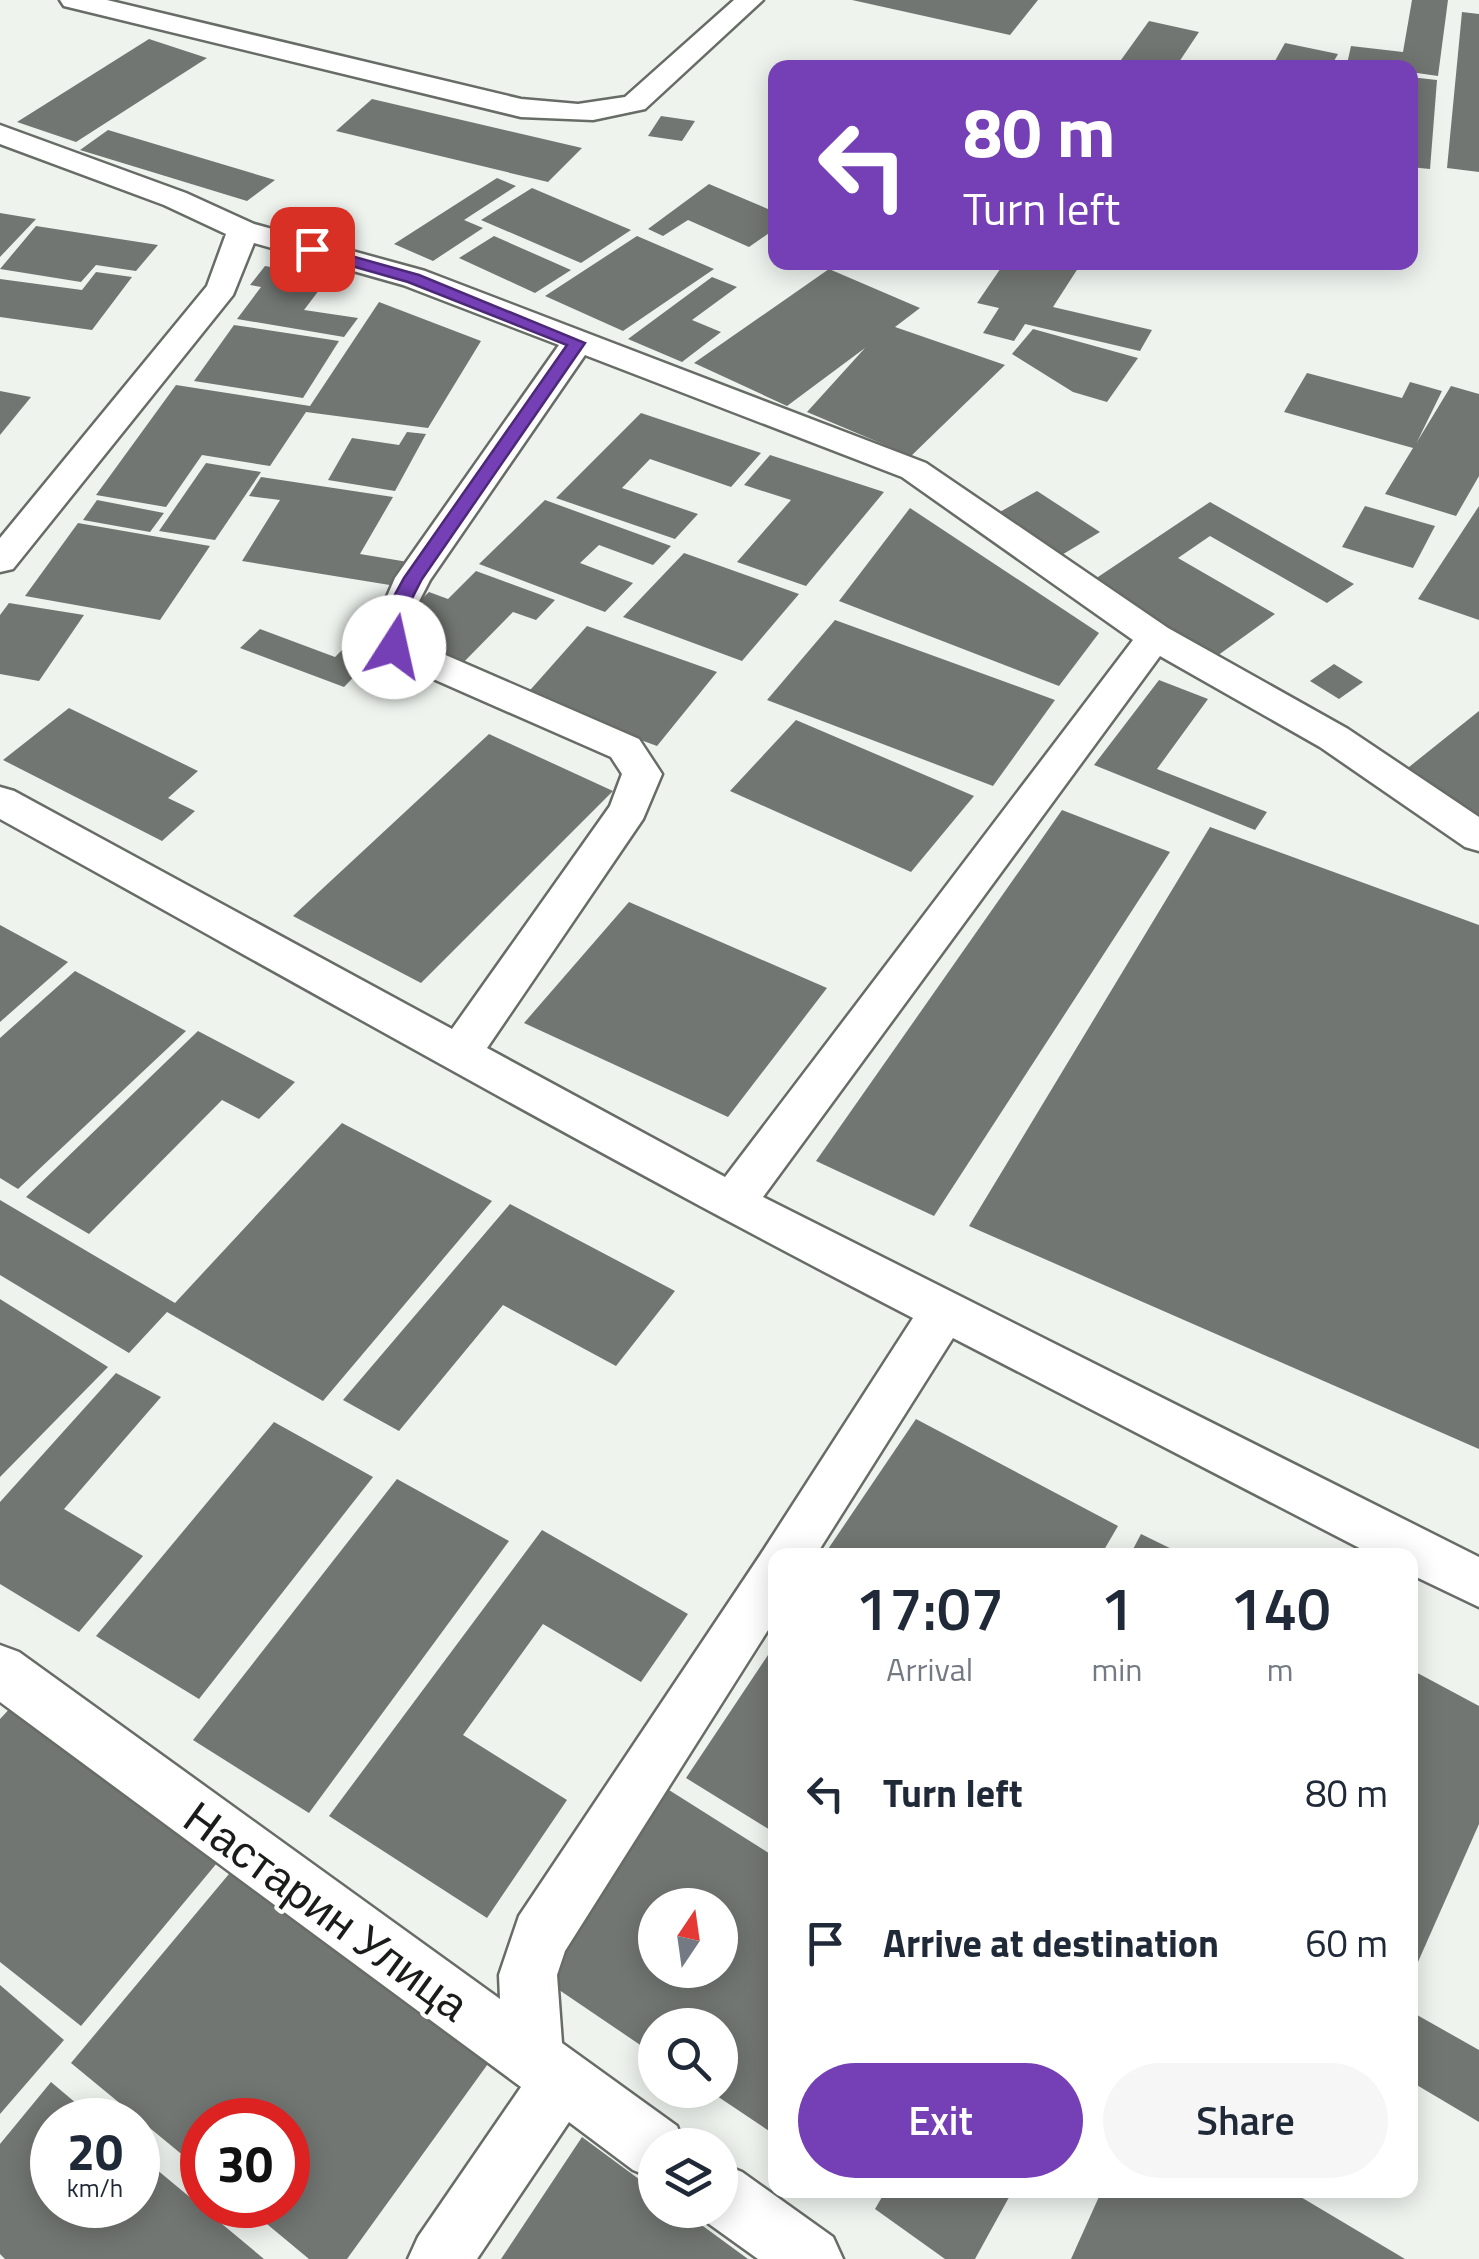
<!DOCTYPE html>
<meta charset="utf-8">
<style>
:root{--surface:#fff;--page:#f6f6f7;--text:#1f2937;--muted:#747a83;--accent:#753fb5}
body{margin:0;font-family:"Titillium Web",sans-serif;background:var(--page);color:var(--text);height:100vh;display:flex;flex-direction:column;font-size:38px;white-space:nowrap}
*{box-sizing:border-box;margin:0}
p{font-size:32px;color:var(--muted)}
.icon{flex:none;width:55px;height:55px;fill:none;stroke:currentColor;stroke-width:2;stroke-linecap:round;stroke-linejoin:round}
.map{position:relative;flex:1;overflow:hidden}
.details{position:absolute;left:768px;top:1548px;width:650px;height:650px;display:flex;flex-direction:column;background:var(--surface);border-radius:20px;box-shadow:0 5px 25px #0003}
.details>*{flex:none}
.banner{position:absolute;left:768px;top:60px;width:650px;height:210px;border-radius:20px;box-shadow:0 5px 25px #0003;background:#753fb5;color:#fff;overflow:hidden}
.needle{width:65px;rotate:13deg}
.fabs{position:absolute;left:638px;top:1888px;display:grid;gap:20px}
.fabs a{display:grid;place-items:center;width:100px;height:100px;border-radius:50%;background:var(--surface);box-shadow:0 5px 25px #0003;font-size:50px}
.speed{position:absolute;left:30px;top:2098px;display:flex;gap:20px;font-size:50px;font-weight:700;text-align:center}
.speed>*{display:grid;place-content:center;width:130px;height:130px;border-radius:50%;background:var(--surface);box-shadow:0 5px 25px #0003;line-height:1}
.speed small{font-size:25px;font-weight:400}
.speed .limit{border:15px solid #d22;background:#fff;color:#111}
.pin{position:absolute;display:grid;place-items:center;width:85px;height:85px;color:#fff;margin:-42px;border-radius:20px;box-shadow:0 5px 15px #0006}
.me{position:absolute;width:110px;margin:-55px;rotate:10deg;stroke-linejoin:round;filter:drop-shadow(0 0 8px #0008)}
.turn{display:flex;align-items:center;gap:35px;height:210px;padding:0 30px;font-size:45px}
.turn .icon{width:130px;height:130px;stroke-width:2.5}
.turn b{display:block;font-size:70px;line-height:85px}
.eta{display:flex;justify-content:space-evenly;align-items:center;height:170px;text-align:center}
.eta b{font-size:60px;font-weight:600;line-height:70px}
.action{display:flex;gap:20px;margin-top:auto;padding:20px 30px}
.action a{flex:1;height:115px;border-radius:60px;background:var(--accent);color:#fff;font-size:40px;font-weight:600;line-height:115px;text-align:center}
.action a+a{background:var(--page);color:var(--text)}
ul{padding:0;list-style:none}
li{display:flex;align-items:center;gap:30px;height:150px;padding:0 30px}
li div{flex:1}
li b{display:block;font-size:38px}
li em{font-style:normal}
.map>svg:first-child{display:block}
.building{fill:#727672;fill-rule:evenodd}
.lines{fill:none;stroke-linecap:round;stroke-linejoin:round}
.street-casing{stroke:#676c67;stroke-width:5}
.street{fill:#fff;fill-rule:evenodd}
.route{fill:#753fb5;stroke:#4c2976;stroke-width:2.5}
.labels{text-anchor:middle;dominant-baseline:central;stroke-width:8;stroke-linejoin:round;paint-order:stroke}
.near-street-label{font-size:45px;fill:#1a1c1a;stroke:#fff}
</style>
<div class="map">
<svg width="1479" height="2259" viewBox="0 0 1479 2259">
<rect width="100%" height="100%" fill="#eef3ee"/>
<g class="building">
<path d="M 852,0 L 1038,0 L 1010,35 Z"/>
<path d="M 1412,0 L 1448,0 L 1438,76 L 1410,72 L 1410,68 L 1347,64 L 1351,46 L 1403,52 Z"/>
<path d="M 1462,12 L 1479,14 L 1479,172 L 1447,168 Z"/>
<path d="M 1149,21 L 1199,32 L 1175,68 L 1121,60 Z"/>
<path d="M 149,39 L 207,58 L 76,142 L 17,122 Z"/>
<path d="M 1285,43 L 1338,54 L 1330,68 L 1271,68 Z"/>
<path d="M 1410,77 L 1437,80 L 1430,169 L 1410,167 Z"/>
<path d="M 372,99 L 582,148 L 548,182 L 336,131 Z"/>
<path d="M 661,116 L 695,121 L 682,141 L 648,136 Z"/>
<path d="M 108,130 L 275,180 L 247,201 L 80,150 Z"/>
<path d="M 497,178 L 516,186 L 464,220 L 483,228 L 433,261 L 394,244 Z"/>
<path d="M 709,184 L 775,212 L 775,229 L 749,247 L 688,220 L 663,236 L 648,229 Z"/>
<path d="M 532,188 L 631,230 L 581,263 L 481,220 Z"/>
<path d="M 0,213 L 36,219 L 0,257 Z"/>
<path d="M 36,226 L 158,245 L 136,271 L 96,265 L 81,282 L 0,269 Z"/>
<path d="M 494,236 L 571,270 L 535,293 L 459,258 Z"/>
<path d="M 637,236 L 714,269 L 623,331 L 545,296 Z"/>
<path d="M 1005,262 L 1082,262 L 1053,307 L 1152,330 L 1140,351 L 1025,324 L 1014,341 L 983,333 L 999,308 L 977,303 Z"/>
<path d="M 265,266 L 329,277 L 304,310 L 358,318 L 344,337 L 237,319 L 261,287 L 250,285 Z"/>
<path d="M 829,269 L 920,308 L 895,327 L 1005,365 L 911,456 L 807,412 L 865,348 L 787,406 L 694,363 Z"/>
<path d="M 96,272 L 132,277 L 92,330 L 0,317 L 0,279 L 82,290 Z"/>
<path d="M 712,277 L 737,287 L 692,320 L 721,332 L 682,362 L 628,339 Z"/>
<path d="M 379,302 L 481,341 L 428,428 L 306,412 L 270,466 L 202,455 L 166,507 L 96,495 L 176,385 L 310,406 Z"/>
<path d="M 234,325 L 339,341 L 303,398 L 194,381 Z"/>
<path d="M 1033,329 L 1138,358 L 1107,402 L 1073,392 L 1012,354 Z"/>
<path d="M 1307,373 L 1402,398 L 1410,382 L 1442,391 L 1417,442 L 1451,386 L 1479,394 L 1479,476 L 1456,516 L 1385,494 L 1413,448 L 1284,412 Z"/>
<path d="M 0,391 L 31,397 L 0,435 Z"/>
<path d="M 641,413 L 761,453 L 731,487 L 650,459 L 622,488 L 698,514 L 675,539 L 556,498 Z"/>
<path d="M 407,432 L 426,434 L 395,491 L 328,480 L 352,438 L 399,445 Z"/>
<path d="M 770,455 L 884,492 L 806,586 L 737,562 L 791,500 L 744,485 Z"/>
<path d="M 206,463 L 261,472 L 215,540 L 159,531 Z"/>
<path d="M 261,477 L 393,497 L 360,554 L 408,562 L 396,586 L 242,561 L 280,500 L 249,496 Z"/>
<path d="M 1037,491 L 1100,532 L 1055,559 L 991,517 Z"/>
<path d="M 97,500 L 164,513 L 150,532 L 83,520 Z"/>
<path d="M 545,500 L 671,546 L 653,565 L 599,545 L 580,563 L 633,583 L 605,612 L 479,564 Z"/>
<path d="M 1210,502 L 1354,584 L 1327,603 L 1210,536 L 1178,558 L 1275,614 L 1217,656 L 1092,581 Z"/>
<path d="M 1365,506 L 1435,526 L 1413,568 L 1342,547 Z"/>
<path d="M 1479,506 L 1479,620 L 1418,599 Z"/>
<path d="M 910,508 L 1099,633 L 1059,686 L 839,601 Z"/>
<path d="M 78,523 L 210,546 L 160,620 L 25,596 Z"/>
<path d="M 684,553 L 799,594 L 742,661 L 623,617 Z"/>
<path d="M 476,571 L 555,600 L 536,620 L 513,612 L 458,668 L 397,645 L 422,619 L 407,613 L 429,592 L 448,599 Z"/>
<path d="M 9,603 L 84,615 L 39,681 L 0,674 L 0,615 Z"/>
<path d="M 835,620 L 1055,700 L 993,786 L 767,700 Z"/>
<path d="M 587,626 L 717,672 L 657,746 L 524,697 Z"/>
<path d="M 260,629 L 335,657 L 349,643 L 376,654 L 344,687 L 240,648 Z"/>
<path d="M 1334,664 L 1363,682 L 1339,699 L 1310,681 Z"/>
<path d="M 1159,680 L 1208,699 L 1157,769 L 1267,812 L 1255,830 L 1094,765 Z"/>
<path d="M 69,708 L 198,771 L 168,798 L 195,811 L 162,841 L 3,760 Z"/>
<path d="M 1479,711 L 1479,823 L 1399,775 Z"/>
<path d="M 796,720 L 974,796 L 911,872 L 730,791 Z"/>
<path d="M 489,734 L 613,791 L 421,983 L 293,916 Z"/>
<path d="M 1062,810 L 1170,852 L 934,1216 L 816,1161 Z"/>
<path d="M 1210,827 L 1479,925 L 1479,1449 L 969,1226 Z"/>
<path d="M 629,902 L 827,988 L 728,1117 L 524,1023 Z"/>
<path d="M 0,925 L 68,962 L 0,1022 Z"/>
<path d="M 75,971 L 186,1031 L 18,1189 L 0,1178 L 0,1038 Z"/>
<path d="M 198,1031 L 295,1082 L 259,1119 L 222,1100 L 89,1234 L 26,1197 Z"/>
<path d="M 342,1123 L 492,1201 L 323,1401 L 167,1312 L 129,1353 L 0,1275 L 0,1200 L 175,1303 Z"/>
<path d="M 510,1204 L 675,1291 L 616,1366 L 503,1305 L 399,1431 L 343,1400 Z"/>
<path d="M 0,1299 L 108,1367 L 0,1477 Z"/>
<path d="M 116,1373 L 161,1397 L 64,1509 L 143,1556 L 79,1632 L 0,1584 L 0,1502 Z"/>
<path d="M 916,1419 L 1118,1526 L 1101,1555 L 824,1555 Z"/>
<path d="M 274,1422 L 373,1477 L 199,1699 L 96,1636 Z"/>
<path d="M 397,1479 L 509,1541 L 309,1813 L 193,1740 Z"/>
<path d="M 542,1530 L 688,1614 L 641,1682 L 543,1624 L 463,1735 L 567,1800 L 487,1918 L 329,1816 Z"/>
<path d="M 1141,1534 L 1184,1555 L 1130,1555 Z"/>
<path d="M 772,1649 L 775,1651 L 775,1833 L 686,1778 Z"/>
<path d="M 1410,1669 L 1479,1706 L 1479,1824 L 1410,1980 Z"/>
<path d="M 15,1703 L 222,1857 L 81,2026 L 0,1962 L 0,1719 Z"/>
<path d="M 669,1790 L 775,1857 L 775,2135 L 708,2090 L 720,2090 L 720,2025 L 655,2025 L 655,2055 L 543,1979 ZM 655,1905 L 720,1905 L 720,1970 L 655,1970 Z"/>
<path d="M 234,1868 L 490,2061 L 347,2259 L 309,2259 L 244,2205 L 288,2205 L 288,2120 L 202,2120 L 202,2171 L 71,2063 Z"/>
<path d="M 0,1985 L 64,2040 L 0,2114 Z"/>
<path d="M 1410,2011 L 1479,2050 L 1479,2122 L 1410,2081 Z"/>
<path d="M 51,2082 L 96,2120 L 52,2120 L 52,2205 L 138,2205 L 138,2154 L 264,2259 L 5,2259 L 0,2254 L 0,2144 Z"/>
<path d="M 582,2137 L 655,2191 L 655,2210 L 681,2210 L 748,2259 L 501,2259 Z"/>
<path d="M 886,2190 L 1013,2190 L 975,2259 L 945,2259 L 875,2209 Z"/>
<path d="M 1102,2190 L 1289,2190 L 1405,2259 L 1071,2259 Z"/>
</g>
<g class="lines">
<defs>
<g id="street">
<path d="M 60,0 L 107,0 L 521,99 L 578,104 L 625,97 L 734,0 L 763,0 L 645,109 L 593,120 L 521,117 L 64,6 Z"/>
<path d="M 0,125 L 186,193 L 254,224 L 425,271 L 926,463 L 1168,628 L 1348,729 L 1479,817 L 1479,851 L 1465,847 L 1320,747 L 1160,656 L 763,1197 L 1479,1557 L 1479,1607 L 1410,1574 L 1410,1555 L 1373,1555 L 953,1338 L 816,1555 L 775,1555 L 775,1619 L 565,1951 L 557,1975 L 562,2043 L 677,2126 L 684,2145 L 655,2145 L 655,2179 L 633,2170 L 569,2122 L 477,2259 L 408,2259 L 418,2237 L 521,2087 L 0,1702 L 0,1645 L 19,1652 L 500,1999 L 499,1975 L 519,1916 L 761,1554 L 913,1318 C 604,1159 304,987 0,819 L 0,787 L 14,791 L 452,1029 L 610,806 L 622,774 L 611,757 L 381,656 L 373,629 L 395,578 L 559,345 L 403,285 L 254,243 L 233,295 L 13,569 L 0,572 L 0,538 L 207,286 L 226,234 L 164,205 L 0,144 ZM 585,355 L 902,477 L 1133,640 L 725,1177 L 487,1048 L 643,819 L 662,774 L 639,739 L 411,640 L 409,629 L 414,611 L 430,580 Z"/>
<path d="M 720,2163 L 742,2172 L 833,2237 L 843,2259 L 758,2259 L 698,2216 L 696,2210 L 720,2210 Z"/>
</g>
</defs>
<use href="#street" class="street-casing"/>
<use href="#street" class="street"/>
</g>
<path class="route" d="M 312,245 L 419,275 L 585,343 L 422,579 C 410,602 399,620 403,647 L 394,653 L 384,647 L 382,629 L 386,611 L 404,578 L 567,345 L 408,282 L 306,253 L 306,246 Z"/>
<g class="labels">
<g class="near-street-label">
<text transform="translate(327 1910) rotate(36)">Настарин Улица</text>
</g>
</g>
</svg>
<div class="fabs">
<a><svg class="needle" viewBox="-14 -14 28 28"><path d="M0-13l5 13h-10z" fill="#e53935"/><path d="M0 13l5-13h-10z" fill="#747a83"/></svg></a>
<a><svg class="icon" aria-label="search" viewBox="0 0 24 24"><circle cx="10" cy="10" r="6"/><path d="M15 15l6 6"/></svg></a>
<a><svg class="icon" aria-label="layers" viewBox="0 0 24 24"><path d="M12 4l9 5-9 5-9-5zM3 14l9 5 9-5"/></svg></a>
</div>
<div class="speed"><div>20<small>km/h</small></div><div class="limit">30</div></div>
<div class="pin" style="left:312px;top:249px;background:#d93025"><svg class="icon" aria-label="arrive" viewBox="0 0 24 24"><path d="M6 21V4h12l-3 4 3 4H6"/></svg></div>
<svg class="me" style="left:394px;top:647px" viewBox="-20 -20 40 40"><circle r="19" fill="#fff"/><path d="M0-13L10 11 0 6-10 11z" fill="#753fb5"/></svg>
<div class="banner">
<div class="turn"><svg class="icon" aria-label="left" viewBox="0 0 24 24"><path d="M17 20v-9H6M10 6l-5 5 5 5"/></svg><div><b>80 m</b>Turn left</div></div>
</div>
<section class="details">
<div class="eta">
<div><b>17:07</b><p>Arrival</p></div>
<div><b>1</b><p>min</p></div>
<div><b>140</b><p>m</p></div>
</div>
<ul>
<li><svg class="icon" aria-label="left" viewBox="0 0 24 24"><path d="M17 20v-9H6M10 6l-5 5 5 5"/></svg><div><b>Turn left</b></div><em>80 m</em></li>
<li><svg class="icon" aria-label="arrive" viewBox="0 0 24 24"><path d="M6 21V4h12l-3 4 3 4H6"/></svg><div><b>Arrive at destination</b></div><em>60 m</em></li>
</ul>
<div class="action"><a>Exit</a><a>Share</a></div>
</section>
</div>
